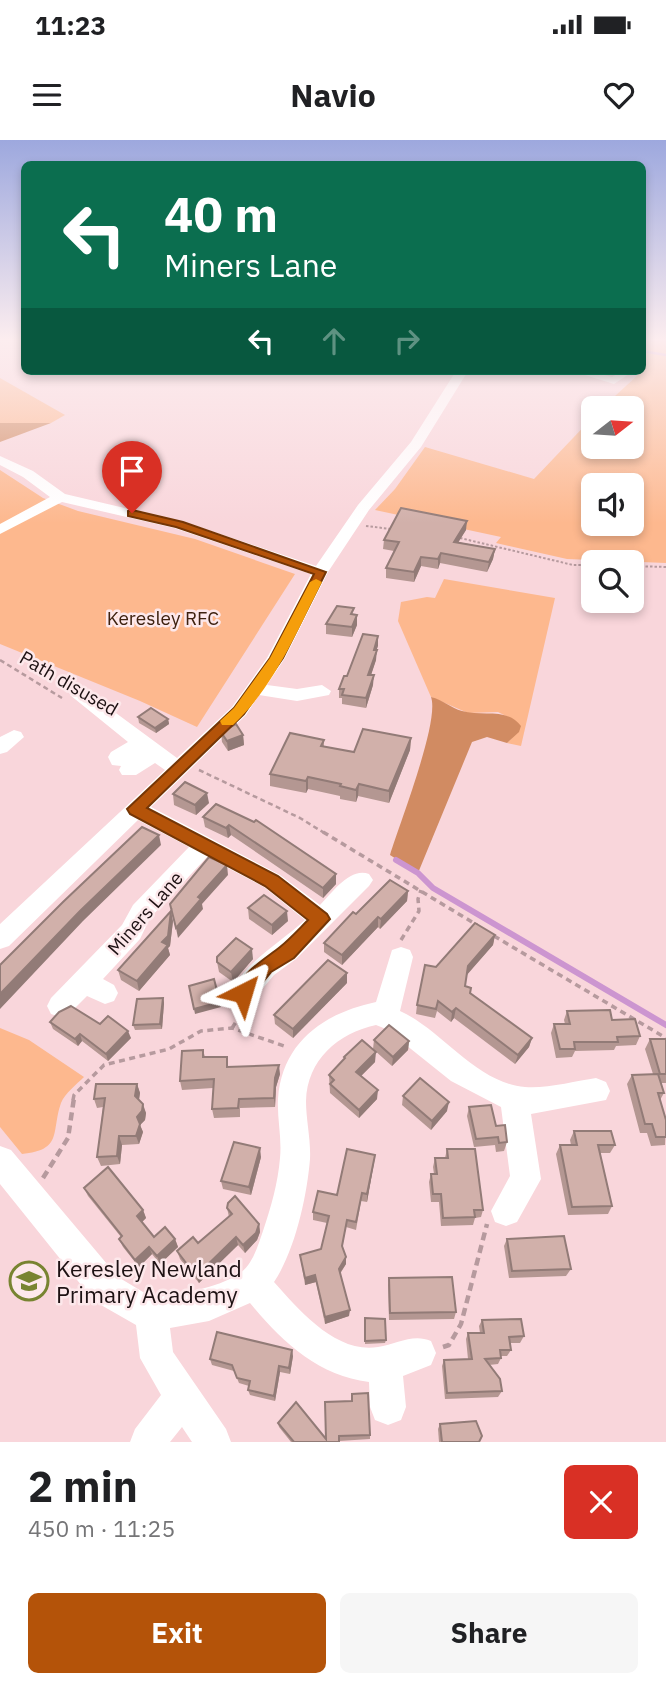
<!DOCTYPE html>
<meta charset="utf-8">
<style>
:root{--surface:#fff;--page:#f6f6f6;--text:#202124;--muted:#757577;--accent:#b45309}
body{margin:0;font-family:"IBM Plex Sans",sans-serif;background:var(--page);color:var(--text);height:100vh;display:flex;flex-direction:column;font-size:26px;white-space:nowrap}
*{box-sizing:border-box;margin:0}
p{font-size:23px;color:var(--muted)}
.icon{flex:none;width:38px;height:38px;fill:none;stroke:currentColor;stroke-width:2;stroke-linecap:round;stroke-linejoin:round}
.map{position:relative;height:1302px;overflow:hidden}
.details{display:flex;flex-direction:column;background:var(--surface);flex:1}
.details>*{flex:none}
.guide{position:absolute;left:21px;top:21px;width:625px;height:214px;border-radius:10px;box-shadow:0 4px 10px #0003;background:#0b6e4f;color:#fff;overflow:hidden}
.needle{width:46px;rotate:73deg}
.buttons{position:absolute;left:581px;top:256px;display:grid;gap:14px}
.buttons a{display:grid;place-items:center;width:63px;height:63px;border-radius:10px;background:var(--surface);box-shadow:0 4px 10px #0003;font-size:35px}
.pin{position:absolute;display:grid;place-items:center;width:60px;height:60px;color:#fff;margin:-72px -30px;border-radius:50% 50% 50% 0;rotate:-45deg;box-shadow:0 0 7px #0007}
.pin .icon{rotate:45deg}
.me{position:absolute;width:77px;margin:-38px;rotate:40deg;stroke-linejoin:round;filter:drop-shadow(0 0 5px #0008)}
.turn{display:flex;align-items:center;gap:24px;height:147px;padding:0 28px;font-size:32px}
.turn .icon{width:91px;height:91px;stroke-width:2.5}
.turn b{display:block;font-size:49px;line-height:60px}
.lanes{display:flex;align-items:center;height:66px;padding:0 28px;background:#0003;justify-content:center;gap:35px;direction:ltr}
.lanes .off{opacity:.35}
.round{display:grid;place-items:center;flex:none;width:74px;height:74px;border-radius:10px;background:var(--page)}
.head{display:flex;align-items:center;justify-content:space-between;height:119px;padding:0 28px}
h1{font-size:42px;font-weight:800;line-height:52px}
.primary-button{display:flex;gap:14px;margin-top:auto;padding:14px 28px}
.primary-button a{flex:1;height:80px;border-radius:10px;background:var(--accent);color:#fff;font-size:28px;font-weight:800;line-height:80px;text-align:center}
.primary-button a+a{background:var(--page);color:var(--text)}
.status{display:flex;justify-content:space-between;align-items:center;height:49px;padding:0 35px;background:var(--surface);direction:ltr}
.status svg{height:19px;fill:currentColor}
header{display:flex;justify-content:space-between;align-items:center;height:91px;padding:0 28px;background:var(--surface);font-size:32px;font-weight:800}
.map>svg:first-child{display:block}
.green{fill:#fdb88e;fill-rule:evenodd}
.forest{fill:#d18b62}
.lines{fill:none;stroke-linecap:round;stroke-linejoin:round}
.stream-far1{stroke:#cc95d0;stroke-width:2.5}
.stream{stroke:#cc95d0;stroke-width:6}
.path-far3{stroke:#b69a9e;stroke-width:2;stroke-dasharray:2.5 2;stroke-linecap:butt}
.path-far2{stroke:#b69a9e;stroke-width:2.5;stroke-dasharray:5 3.5;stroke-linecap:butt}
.path-far1{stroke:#b69a9e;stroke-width:3.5;stroke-dasharray:6 4.5;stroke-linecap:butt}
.path{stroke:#b69a9e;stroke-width:4.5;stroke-dasharray:8 5;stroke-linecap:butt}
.minor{fill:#fff;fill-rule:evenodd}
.wall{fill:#b49792}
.shaded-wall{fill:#927b77}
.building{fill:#d1b0aa;stroke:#927b77;stroke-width:2}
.route{fill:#b45309;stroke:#753606;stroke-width:2}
.slow{fill:#f59e0b}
.labels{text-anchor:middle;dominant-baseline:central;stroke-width:5;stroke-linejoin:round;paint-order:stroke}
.park-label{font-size:19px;fill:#3e210f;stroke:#fde8eb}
.street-label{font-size:19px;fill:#1d1113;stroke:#fde8eb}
.near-poi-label{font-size:23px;fill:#1d1113;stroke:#fde8eb;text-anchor:start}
</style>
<div class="status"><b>11:23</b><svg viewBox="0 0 49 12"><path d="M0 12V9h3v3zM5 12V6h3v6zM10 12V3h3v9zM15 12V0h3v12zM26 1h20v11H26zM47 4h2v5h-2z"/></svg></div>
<header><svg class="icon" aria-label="menu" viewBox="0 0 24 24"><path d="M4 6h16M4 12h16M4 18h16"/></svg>Navio<svg class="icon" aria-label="heart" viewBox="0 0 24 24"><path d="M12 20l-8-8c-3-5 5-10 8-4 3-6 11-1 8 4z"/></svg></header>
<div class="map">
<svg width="666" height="1302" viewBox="0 0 666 1302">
<rect width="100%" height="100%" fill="#f9d6db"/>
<g class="green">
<path d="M 642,201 L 666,201 L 666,423 L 567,419 L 496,403 L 501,397 L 375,370 L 395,349 L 425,307 L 534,339 L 593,277 L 593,306 L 632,306 L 632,268 L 602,268 L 639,234 L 635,231 L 642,231 ZM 593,345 L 632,345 L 632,383 L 593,383 Z"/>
<path d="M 0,238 L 65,275 L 51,283 L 0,283 Z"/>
<path d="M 0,330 L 43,358 L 78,371 L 195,399 L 295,434 L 197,587 L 140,561 L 0,504 Z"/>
<path d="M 444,439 L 555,458 L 521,606 L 507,603 L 512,598 L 508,577 L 498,572 L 468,573 L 431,557 L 398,481 L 401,462 L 427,457 L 435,458 Z"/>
<path d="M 0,888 L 29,900 L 84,937 C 77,944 65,953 61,963 C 51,992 63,1010 22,1014 L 0,987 Z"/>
</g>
<g class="forest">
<path d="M 0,283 L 51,283 L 0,302 Z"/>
<path d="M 431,557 C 443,560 451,568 462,571 C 482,577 507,567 521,586 L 519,592 L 507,603 L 487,597 L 472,602 L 418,733 L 390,715 C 399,685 440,581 431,557 Z"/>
</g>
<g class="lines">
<path class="stream-far1" d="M 642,211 L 666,215"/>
<path class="stream" d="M 396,720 L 418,733 L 433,748 L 666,885"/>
<g class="path-far3">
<path d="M 366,386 L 391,389"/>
<path d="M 460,398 L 573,425 L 593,425"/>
<path d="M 632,426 L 666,427"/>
</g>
<g class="path-far2">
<path d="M 0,520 L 62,558"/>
<path d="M 199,630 L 300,678 L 326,694"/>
</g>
<g class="path-far1">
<path d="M 323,692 L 477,785"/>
<path d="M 494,796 L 666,898"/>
<path d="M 401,800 L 419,771 L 418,759 L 421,750"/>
<path d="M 232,888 L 243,871"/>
<path d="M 73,960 L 74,955 L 104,925 L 169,909 L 201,891 L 232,888 L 287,907"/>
</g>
<g class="path">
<path d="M 43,1038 L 68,998 L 74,958"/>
<path d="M 443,1207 L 449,1205 L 461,1184 L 487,1084"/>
</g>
<g class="minor">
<path d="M 456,231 L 468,231 L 421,307 L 369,370 L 328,432 L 285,518 L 267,545 L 297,549 L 322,545 L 331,551 L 329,555 L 297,561 L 259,555 L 246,575 L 151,667 L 280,735 L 320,765 C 333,752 350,727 369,734 L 373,740 L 369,746 L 296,819 L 274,835 L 252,861 L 243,864 L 234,861 L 230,853 C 244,823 281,802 305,780 L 264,747 L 207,717 L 150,778 L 140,799 L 103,839 L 114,845 L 118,853 L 114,861 L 105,864 L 87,856 L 69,874 L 60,877 L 51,874 L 47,866 L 51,858 L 122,785 L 133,765 L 189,707 L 138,680 L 9,806 L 0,809 L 0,784 L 165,630 L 155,623 L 136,635 L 122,635 L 119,630 L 121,626 L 112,625 L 108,617 L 111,612 L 128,602 L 70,555 L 79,549 L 86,551 L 177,618 L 232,567 L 267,518 L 311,434 L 174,388 L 62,362 L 0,394 L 0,384 L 50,357 L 23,337 L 0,325 L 0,316 L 33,331 L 65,354 L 184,382 L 316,426 L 358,365 L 411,302 Z"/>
<path d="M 572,231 L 590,231 L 612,237 L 622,231 L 629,234 L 614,244 Z"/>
<path d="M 14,590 L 21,592 L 24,597 L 7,612 L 0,614 L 0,597 Z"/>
<path d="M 401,807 L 410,810 L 413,817 L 400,871 C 441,889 476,943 525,947 C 545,949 576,941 596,938 L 606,942 L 610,951 L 606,960 L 531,974 L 541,1039 L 517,1082 L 506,1086 L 495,1082 L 491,1071 L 510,1036 L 501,967 L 451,941 L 386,889 L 376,885 C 338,893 307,920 306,961 C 306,980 311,1000 310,1019 C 307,1056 295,1111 274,1142 C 299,1170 336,1214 378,1207 C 397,1204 413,1193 431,1201 L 436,1213 L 431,1225 L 403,1236 L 406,1267 L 401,1280 L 388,1285 L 375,1280 L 370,1267 L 369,1242 C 318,1236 281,1201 250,1163 L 209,1181 L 170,1188 L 173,1212 L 226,1289 L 231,1302 L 192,1302 L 182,1287 L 170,1302 L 130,1302 L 135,1289 L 161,1255 L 140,1218 L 136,1185 L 94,1161 L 0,1044 L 0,1006 L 11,1010 L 118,1137 L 153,1158 C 183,1152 215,1150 240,1133 C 253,1124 258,1105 263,1091 C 271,1067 278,1043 280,1018 C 282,998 277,979 278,959 C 282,902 324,873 376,862 L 392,810 Z"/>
</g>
</g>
<g class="wall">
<path d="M 501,231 L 523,231 L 517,235 Z"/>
<path d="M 466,390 L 458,402 L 495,409 L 493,419 L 487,432 L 440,423 L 438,429 L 421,426 L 414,442 L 386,438 L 386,428 L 394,411 L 383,409 L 384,400 Z"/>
<path d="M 357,475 L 357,485 L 352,497 L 326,494 L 326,484 Z"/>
<path d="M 378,506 L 376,510 L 376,520 L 371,535 L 373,545 L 366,568 L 342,564 L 342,558 L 339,558 L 339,549 L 347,536 Z"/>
<path d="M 138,577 L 168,579 L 169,584 L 156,593 L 139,583 Z"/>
<path d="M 221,592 L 243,595 L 244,605 L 228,611 L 222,602 Z"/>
<path d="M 411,598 L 410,610 L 389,663 L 358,656 L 356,662 L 340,659 L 340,656 L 308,649 L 306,653 L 270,646 L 270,634 L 324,600 L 324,607 L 354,612 Z"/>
<path d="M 173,654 L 209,663 L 196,675 L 174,665 Z"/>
<path d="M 216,664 L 336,744 L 323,758 L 231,695 L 228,698 L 205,687 L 203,677 Z"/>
<path d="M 408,751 L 407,761 L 380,789 L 378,787 L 342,825 L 324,812 L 324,803 L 356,774 Z"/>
<path d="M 248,768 L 288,781 L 272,795 L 249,779 Z"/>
<path d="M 173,781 L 170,806 L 168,808 L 170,815 L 139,851 L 121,840 L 118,830 Z"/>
<path d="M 495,795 L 493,805 L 466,835 L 465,846 L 470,853 L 532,898 L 529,907 L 515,924 L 454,878 L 451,882 L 437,871 L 435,878 L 416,874 L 417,865 L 436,827 Z"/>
<path d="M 253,819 L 233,842 L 219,832 L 217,822 Z"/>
<path d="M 347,843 L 293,898 L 275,884 L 274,875 Z"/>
<path d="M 163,858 L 164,863 L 162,889 L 135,890 L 133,885 Z"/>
<path d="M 567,871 L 612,880 L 640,896 L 636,905 L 616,906 L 614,910 L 575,911 L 572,917 L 556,918 L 551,893 L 554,884 L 565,884 L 564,880 Z"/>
<path d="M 50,882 L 100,884 L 131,898 L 108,921 L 82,901 L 78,906 L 53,889 Z"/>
<path d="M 650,899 L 666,899 L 666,943 L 661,943 L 664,953 L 660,960 L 666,980 L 665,1005 L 651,1006 L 647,993 L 640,993 L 627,944 L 632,935 L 653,934 L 645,909 Z"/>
<path d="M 374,900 L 409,901 L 408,910 L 392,926 L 373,909 Z"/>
<path d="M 203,910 L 205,917 L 229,927 L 280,934 L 276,947 L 275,967 L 240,968 L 240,977 L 214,978 L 212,969 L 213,948 L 182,950 L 180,941 Z"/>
<path d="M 344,917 L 375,922 L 361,936 L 377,959 L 359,978 L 330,953 L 329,935 L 344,920 Z"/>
<path d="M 137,944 L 140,953 L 139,960 L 146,973 L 145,980 L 140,985 L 143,992 L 139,1004 L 122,1005 L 120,1024 L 101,1026 L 97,1017 L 103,967 L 97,968 L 94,959 Z"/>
<path d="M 403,956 L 447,971 L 431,990 L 402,965 Z"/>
<path d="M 469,967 L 496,986 L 507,1002 L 504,1011 L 496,1012 L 495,1005 L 474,1007 L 467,976 Z"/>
<path d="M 574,991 L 615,1005 L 610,1013 L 600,1013 L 612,1066 L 608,1074 L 568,1075 L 556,1014 L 560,1005 L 571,1005 L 570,1000 Z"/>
<path d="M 447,1009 L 483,1070 L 481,1077 L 475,1078 L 473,1085 L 441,1086 L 439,1062 L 431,1062 L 429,1042 L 431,1034 L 434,1034 L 433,1027 L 435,1018 L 445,1018 Z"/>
<path d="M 375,1015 L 367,1062 L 361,1061 L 356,1090 L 346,1087 L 342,1108 L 346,1124 L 340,1134 L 349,1176 L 325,1184 L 316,1142 L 305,1145 L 300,1115 L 321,1109 L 327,1083 L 313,1080 L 313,1072 L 337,1055 Z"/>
<path d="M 261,1017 L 251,1055 L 223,1049 L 221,1041 Z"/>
<path d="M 84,1048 L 143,1070 L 146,1078 L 142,1082 L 154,1097 L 175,1099 L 178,1107 L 160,1124 L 152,1114 L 139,1127 L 123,1107 L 119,1099 L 121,1097 L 88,1056 Z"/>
<path d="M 227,1068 L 259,1084 L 260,1092 L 257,1100 L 245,1113 L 238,1105 L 199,1143 L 180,1119 L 177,1111 L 198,1103 L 229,1077 Z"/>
<path d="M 507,1099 L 571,1129 L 566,1136 L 509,1138 L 504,1106 Z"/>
<path d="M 389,1138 L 456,1172 L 454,1179 L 389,1180 L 388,1145 Z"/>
<path d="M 365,1178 L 386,1200 L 385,1203 L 365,1204 Z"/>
<path d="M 482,1180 L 524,1196 L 520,1203 L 510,1203 L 511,1210 L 507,1216 L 501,1216 L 501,1218 L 498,1224 L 489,1225 L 502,1251 L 498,1257 L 445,1259 L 442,1226 L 444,1220 L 468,1219 L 466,1199 L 468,1193 L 480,1193 L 479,1186 Z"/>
<path d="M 293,1216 L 290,1234 L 280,1232 L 275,1261 L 250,1255 L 248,1250 L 249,1246 L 239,1243 L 234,1231 L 212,1225 L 210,1219 Z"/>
<path d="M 352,1254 L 370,1295 L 370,1299 L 339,1301 L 339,1302 L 291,1302 L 279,1287 L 278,1283 L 326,1299 L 352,1261 Z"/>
<path d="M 440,1284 L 478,1302 L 439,1302 L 438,1289 Z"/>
</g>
<g class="shaded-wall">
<path d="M 467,381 L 466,390 L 453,411 L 454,402 Z"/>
<path d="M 495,409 L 493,419 L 487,432 L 489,422 Z"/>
<path d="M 441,413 L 440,423 L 438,429 L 438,419 Z"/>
<path d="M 421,417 L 421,426 L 414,442 L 414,432 Z"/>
<path d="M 357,475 L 357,485 L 352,497 L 352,487 Z"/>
<path d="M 378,496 L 378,506 L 373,519 L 374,510 Z"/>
<path d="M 377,510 L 376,520 L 368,544 L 368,535 Z"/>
<path d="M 374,535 L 373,545 L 366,568 L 366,558 Z"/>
<path d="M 168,579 L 169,584 L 156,593 L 155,588 Z"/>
<path d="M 243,595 L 244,605 L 228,611 L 227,601 Z"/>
<path d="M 411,598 L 410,610 L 389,663 L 389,651 Z"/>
<path d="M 308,637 L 308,649 L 306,653 L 306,641 Z"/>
<path d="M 359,644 L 358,656 L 356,662 L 356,650 Z"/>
<path d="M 207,653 L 209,663 L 196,675 L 195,665 Z"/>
<path d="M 229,685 L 231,695 L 228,698 L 226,688 Z"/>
<path d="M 159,695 L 161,705 L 83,781 L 0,869 L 0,854 L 80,771 Z"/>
<path d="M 227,725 L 228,735 L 202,764 L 203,769 L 178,798 L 176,788 L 198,757 Z"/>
<path d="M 336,734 L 336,744 L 323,758 L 323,748 Z"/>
<path d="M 408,751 L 407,761 L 380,789 L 381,779 Z"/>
<path d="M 171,771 L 173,781 L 170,806 L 168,808 L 170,815 L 139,851 L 137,841 L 162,802 Z"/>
<path d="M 287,771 L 288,781 L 272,795 L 272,785 Z"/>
<path d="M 378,777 L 378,787 L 342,825 L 342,815 Z"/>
<path d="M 495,795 L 493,805 L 466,836 L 468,826 Z"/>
<path d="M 252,809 L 253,819 L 233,842 L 231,832 Z"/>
<path d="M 347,833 L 347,843 L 293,898 L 293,889 Z"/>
<path d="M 163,858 L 164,863 L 162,889 L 160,884 Z"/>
<path d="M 220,862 L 221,867 L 195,874 L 194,869 Z"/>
<path d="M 456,868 L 454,878 L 451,882 L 452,872 Z"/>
<path d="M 128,891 L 131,898 L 108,921 L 106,914 Z"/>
<path d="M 80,894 L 82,901 L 78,906 L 75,899 Z"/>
<path d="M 532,898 L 529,907 L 515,924 L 518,915 Z"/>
<path d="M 409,901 L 408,910 L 392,926 L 393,917 Z"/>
<path d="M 376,912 L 375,922 L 356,941 L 356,932 Z"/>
<path d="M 279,925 L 280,934 L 276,947 L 275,967 L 274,958 L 275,938 Z"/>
<path d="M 137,944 L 140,953 L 138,965 L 135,956 Z"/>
<path d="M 378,950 L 377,959 L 359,978 L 359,970 Z"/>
<path d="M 449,962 L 447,971 L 431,990 L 432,981 Z"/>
<path d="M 143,964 L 146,973 L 145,980 L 140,985 L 143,992 L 139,1004 L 136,996 L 137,977 Z"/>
<path d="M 119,996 L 122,1005 L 120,1024 L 117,1016 Z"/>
<path d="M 260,1008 L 261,1017 L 251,1055 L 249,1047 Z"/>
<path d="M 375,1015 L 374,1023 L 367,1062 L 367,1054 Z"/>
<path d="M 143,1070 L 146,1078 L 140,1084 L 137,1076 Z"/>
<path d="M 259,1084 L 260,1092 L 257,1100 L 245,1113 L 243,1105 Z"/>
<path d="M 236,1097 L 238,1105 L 199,1143 L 196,1136 Z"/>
<path d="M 175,1099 L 178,1107 L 160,1124 L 157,1116 Z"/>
<path d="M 149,1107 L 152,1114 L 139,1127 L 135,1120 Z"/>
<path d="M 346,1117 L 346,1124 L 338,1136 L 339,1129 Z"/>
<path d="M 315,1135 L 316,1142 L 305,1145 L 305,1138 Z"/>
<path d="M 350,1170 L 349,1176 L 325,1184 L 325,1177 Z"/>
<path d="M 292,1210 L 293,1216 L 290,1234 L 289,1228 Z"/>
<path d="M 279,1226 L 280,1232 L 275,1261 L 274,1256 Z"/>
</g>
<g class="building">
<path d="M 401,368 L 467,381 L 454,402 L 495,409 L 489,422 L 441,413 L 438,419 L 421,417 L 414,432 L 386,428 L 399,402 L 384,400 Z"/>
<path d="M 337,466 L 354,468 L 351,474 L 357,475 L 352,487 L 326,484 Z"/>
<path d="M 363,494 L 378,496 L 374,510 L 377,510 L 368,535 L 374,535 L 366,558 L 342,555 L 344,549 L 339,549 L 344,536 L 347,536 Z"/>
<path d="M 151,568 L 168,579 L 155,588 L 138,577 Z"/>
<path d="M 236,584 L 243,595 L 227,601 L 221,592 Z"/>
<path d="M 363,589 L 411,598 L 389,651 L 359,644 L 356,650 L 340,646 L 341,644 L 308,637 L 306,641 L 270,634 L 290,593 L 324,600 L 321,606 L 354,612 Z"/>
<path d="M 185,642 L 207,653 L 195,665 L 173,654 Z"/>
<path d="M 216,664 L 254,682 L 256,680 L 336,734 L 323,748 L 229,685 L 226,688 L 203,677 Z"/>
<path d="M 142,687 L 159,695 L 80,771 L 0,854 L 0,825 L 63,762 Z"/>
<path d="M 209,717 L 227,725 L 198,757 L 201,759 L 176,788 L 170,764 Z"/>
<path d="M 390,740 L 408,751 L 381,779 L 378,777 L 342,815 L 324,803 L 353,772 L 356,774 Z"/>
<path d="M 264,755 L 287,771 L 272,785 L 248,768 Z"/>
<path d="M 171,771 L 168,796 L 162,802 L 168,805 L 137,841 L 118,830 Z"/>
<path d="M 475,783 L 495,795 L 468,826 L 465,846 L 471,848 L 470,853 L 532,898 L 518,915 L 456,868 L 452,872 L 438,861 L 436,869 L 417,865 L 425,825 L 436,827 Z"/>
<path d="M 236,798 L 252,809 L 231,832 L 217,822 L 217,817 Z"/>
<path d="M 328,820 L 347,833 L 293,889 L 274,875 Z"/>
<path d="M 214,839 L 220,862 L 194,869 L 189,846 Z"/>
<path d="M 163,858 L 160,884 L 133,885 L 137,859 Z"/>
<path d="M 71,866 L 100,884 L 108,876 L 128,891 L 106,914 L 80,894 L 75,899 L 50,882 L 59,872 Z"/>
<path d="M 610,870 L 612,880 L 635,879 L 640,896 L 617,897 L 618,902 L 574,902 L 575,909 L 560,909 L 554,884 L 570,884 L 567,871 Z"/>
<path d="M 389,885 L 409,901 L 393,917 L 374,900 Z"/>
<path d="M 650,899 L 666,899 L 666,934 L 660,934 Z"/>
<path d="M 362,900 L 376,912 L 356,932 L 378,950 L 359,970 L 330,944 L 334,940 L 329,935 L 345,918 L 344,917 Z"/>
<path d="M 203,910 L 203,917 L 227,917 L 227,927 L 279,925 L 275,938 L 274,958 L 239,959 L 238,968 L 212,969 L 214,939 L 180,941 L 182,911 Z"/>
<path d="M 658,934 L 664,953 L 658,953 L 666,980 L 666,997 L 656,997 L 652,984 L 645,984 L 632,935 Z"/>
<path d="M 420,938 L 449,962 L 432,981 L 403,956 Z"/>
<path d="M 96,944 L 137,944 L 135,956 L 143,964 L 142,971 L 137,977 L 140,984 L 136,996 L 119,996 L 117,1016 L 97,1017 L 105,958 L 94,959 Z"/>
<path d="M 491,965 L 496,986 L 505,985 L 507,1002 L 499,1003 L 498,997 L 476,999 L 469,967 Z"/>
<path d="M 574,991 L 611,991 L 615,1005 L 598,1005 L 612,1066 L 572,1067 L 560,1005 L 577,1005 Z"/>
<path d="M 234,1002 L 260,1008 L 249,1047 L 221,1041 Z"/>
<path d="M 347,1009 L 375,1015 L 367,1054 L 362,1053 L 356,1082 L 347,1080 L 342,1106 L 346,1117 L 339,1129 L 350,1170 L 325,1177 L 315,1135 L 305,1138 L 300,1115 L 321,1109 L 329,1076 L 313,1072 L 318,1051 L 337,1055 Z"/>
<path d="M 447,1009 L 475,1009 L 483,1070 L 474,1070 L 475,1077 L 443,1078 L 441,1054 L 433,1054 L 431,1034 L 437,1034 L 435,1018 L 448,1018 Z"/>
<path d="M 108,1027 L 143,1070 L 137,1076 L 154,1097 L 165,1087 L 175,1099 L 157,1116 L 149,1107 L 135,1120 L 119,1099 L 122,1096 L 84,1048 Z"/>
<path d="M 235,1056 L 259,1084 L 256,1093 L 243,1105 L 236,1097 L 196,1136 L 177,1111 L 193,1097 L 198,1103 L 232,1074 L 227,1068 L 228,1063 Z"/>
<path d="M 564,1096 L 571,1129 L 512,1131 L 507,1099 Z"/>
<path d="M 452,1137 L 456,1172 L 390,1173 L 389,1138 Z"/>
<path d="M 365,1178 L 385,1179 L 386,1200 L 365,1201 Z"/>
<path d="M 521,1179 L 524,1196 L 509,1197 L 511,1210 L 500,1210 L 501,1218 L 485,1219 L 500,1239 L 502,1251 L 447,1253 L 444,1220 L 472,1219 L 468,1193 L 484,1193 L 482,1180 Z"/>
<path d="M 217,1192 L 292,1210 L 289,1228 L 279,1226 L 274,1256 L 248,1250 L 250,1241 L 237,1238 L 232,1225 L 210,1219 Z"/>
<path d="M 368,1253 L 370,1295 L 339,1296 L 339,1302 L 294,1302 L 278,1283 L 296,1262 L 326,1299 L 325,1262 L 352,1261 L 352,1254 Z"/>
<path d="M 476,1281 L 482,1296 L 479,1302 L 442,1302 L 440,1284 Z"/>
</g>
<linearGradient id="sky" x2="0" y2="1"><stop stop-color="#9da8de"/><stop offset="0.52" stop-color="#fcedef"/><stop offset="1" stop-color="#fcedef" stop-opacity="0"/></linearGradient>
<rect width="666" height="383" fill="url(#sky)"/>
<path class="route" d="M 132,370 L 183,382 L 326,432 L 283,518 L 244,574 L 147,668 L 278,736 L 327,774 L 330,779 L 294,818 L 271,832 L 249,859 L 243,862 L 236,859 L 233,853 C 243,832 262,821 280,807 C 290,799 299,789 308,780 L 265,746 L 130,674 L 127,669 L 234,568 L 270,518 L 314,434 L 176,387 L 128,376 L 128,371 Z"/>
<path class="slow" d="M 316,439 L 322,442 C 297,491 274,547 233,585 L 222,585 L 220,581 L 234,568 L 270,518 L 310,442 Z"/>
<defs>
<symbol id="school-ring" viewBox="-11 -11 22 22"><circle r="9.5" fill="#fde8eb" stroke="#788431" stroke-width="1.5"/><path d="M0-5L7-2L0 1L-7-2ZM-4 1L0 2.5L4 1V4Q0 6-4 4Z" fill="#788431"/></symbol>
</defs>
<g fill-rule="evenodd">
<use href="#school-ring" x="7" y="1119" width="44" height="44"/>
</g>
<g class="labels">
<g class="park-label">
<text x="163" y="478">Keresley RFC</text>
</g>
<g class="street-label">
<text transform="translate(69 543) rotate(30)">Path disused</text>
<text transform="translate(145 773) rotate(-49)">Miners Lane</text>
</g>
<g class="near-poi-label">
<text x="56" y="1128">Keresley Newland<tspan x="56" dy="26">Primary Academy</tspan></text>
</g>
</g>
</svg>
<div class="buttons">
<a><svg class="needle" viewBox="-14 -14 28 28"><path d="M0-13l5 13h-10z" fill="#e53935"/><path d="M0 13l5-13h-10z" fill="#757577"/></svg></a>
<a><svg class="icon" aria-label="sound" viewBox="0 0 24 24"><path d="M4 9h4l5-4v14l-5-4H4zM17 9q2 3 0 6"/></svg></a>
<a><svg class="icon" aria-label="search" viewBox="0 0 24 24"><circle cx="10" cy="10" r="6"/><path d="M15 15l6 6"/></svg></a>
</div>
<div class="pin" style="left:132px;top:373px;background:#d93025"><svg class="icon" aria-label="arrive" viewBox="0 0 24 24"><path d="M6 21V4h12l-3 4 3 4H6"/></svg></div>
<svg class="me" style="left:243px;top:853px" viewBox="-20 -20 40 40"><path d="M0-17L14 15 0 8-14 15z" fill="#b45309" stroke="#fff" stroke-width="4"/></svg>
<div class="guide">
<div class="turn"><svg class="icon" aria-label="left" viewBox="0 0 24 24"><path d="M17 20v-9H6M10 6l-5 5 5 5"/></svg><div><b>40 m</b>Miners Lane</div></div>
<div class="lanes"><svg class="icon" aria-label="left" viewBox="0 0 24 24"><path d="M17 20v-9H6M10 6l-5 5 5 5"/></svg><svg class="icon off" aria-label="ahead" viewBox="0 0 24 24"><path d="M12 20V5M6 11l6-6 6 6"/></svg><svg class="icon off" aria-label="right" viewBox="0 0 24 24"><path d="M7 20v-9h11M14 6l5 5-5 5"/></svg></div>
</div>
</div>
<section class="details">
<div class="head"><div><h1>2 min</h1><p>450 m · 11:25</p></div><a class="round" style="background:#d93025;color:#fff"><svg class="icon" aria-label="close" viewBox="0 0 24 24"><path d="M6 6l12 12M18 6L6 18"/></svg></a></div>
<div class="primary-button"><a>Exit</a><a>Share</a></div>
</section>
